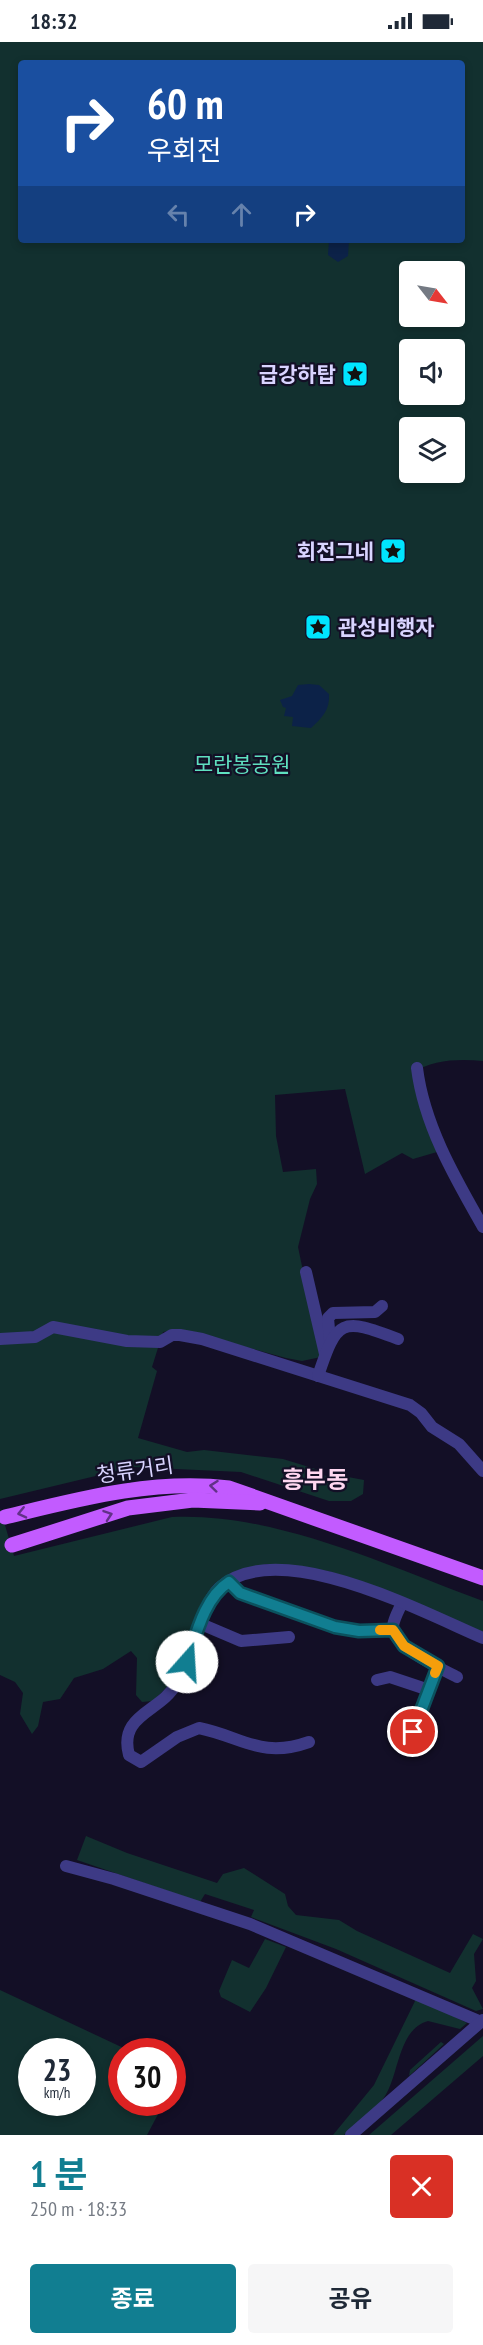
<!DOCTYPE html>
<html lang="ko">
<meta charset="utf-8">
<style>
:root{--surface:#fff;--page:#f6f6f7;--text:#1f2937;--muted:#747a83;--accent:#117e91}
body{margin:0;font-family:"PT Sans Narrow","Noto Sans KR",sans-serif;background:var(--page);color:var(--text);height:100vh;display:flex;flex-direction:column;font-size:22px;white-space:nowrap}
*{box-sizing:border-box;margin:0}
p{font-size:20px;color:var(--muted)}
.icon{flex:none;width:33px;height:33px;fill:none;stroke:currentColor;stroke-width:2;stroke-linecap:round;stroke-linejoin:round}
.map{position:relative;height:2093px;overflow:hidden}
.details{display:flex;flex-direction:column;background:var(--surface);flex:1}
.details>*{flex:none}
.banner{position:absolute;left:18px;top:18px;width:447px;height:183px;border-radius:6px;box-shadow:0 3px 9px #0003;background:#1a4fa0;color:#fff;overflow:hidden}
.needle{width:39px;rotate:121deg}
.controls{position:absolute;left:399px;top:219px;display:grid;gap:12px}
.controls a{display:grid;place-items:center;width:66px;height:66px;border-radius:6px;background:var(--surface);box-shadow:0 3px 9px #0003;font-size:30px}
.speed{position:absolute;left:18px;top:1996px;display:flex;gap:12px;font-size:30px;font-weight:700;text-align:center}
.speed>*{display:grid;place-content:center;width:78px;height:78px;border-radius:50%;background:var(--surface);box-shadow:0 3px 9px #0003;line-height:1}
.speed small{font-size:15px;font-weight:400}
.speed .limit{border:9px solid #d22;background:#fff;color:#111}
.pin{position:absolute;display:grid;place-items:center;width:51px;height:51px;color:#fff;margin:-26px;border:3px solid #fff;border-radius:50%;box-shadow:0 2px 6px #0007}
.me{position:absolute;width:66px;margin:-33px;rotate:19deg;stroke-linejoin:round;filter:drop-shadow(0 0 4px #0008)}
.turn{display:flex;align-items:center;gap:21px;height:126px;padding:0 30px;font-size:27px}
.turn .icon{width:78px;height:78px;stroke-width:2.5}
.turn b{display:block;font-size:42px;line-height:51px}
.lanes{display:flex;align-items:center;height:57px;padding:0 30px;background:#0003;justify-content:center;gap:30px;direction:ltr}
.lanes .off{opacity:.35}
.round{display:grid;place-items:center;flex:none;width:63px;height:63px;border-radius:6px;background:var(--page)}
.headline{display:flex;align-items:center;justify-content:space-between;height:102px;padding:0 30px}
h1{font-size:36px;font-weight:700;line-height:45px;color:var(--accent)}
.button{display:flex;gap:12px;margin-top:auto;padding:12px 30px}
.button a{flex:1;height:69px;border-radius:6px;background:var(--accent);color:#fff;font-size:24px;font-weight:700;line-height:69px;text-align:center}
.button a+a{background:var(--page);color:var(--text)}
.status{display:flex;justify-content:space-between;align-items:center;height:42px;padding:0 30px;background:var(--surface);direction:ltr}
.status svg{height:16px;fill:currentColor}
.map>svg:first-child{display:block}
.green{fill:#12302f;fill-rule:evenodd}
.water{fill:#0c2248}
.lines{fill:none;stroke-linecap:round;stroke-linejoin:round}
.minor{stroke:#3d3a85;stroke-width:12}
.primary{stroke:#c25bff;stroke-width:15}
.oneway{stroke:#623188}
.route-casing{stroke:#0b525e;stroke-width:15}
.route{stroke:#117e91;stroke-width:10}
.slow{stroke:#f59e0b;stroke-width:10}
.labels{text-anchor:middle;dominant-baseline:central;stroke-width:4.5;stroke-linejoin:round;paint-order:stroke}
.poi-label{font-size:21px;font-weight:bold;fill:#d9d4ff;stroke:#130f26;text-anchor:end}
.park-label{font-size:21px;fill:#5fe0c0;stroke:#130f26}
.street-label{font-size:21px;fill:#d9d4ff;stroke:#130f26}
.quarter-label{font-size:24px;font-weight:bold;fill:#ffd6f0;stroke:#130f26}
</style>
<div class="status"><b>18:32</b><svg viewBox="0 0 49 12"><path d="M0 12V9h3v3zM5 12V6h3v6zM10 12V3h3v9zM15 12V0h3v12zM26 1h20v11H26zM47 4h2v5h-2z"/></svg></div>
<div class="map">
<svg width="483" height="2093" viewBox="0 0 483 2093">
<rect width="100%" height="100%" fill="#130f26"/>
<g class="green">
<path d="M 0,0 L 483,0 L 483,1019 C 460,1017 432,1017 413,1031 L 437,1110 L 413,1117 L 402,1111 L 365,1132 L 345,1047 L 275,1053 L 276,1094 L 283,1130 L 316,1127 L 317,1142 L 310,1157 L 298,1205 L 321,1315 L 302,1319 L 286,1316 L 179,1287 L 163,1290 L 152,1325 L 157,1329 L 138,1396 L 187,1410 L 204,1408 L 283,1417 L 322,1429 L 322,1432 L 338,1440 L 348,1435 L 364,1438 L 363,1452 L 351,1459 L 329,1459 L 241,1430 L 133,1425 L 0,1457 ZM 21,21 L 462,21 L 462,198 L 21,198 ZM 410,230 L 454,230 L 454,274 L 410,274 ZM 410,308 L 454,308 L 454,352 L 410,352 ZM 410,386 L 454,386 L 454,430 L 410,430 Z"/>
<path d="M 0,1466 L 14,1514 L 172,1475 C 274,1470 388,1524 483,1559 L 483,1591 L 366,1541 L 328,1529 L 266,1522 L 227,1536 L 187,1603 L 170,1642 L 153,1659 L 142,1660 L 136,1653 L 137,1616 L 131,1609 L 103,1627 L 74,1636 L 60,1657 L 43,1660 L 38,1684 L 32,1692 L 20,1672 L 23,1651 L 15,1640 L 0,1633 Z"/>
<path d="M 86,1794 L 127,1811 L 217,1841 L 223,1832 L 244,1826 L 285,1852 L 288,1864 L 296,1873 L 339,1878 L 357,1889 L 450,1931 L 473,1892 L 483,1897 L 474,1912 L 476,1939 L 472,1946 L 483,1967 L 476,1969 L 336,1907 L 251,1875 L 254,1868 L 205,1852 L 200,1860 L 77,1818 Z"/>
<path d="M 265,1897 L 286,1905 L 266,1946 L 250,1970 L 221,1955 L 219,1949 L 232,1918 L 249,1926 Z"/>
<path d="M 0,1948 L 132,2010 L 122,2010 L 122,2061 L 164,2061 L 147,2093 L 0,2093 ZM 32,2010 L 82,2010 L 82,2061 L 32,2061 Z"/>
<path d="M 417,1955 L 467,1981 L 460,1987 L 428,1979 C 398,1987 399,2033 385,2054 C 376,2068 357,2081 344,2093 L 333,2093 L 374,2043 Z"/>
<path d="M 483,1994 L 483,2014 L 391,2093 L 369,2093 Z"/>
<path d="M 441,2000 L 444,2002 L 409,2034 L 410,2028 Z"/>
</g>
<g class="water">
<path d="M 329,198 L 349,198 L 348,214 L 338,220 L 328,213 Z"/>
<path d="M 309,642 L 319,643 L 329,652 C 330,668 322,676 311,686 L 292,684 L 293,675 L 284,674 L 286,666 L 283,665 L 280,658 L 292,654 L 298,643 Z"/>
</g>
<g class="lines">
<g class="minor">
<path d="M 417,1026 C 424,1083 455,1136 483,1185"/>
<path d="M 306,1230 L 325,1312"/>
<path d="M 0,1297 L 35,1295 L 53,1285 L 127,1299 L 160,1300 L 172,1293 L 180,1293 L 202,1297 L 410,1363 L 421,1371 L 432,1385 L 459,1402 L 483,1429"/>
<path d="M 330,1298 L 328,1276 L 333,1271 L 375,1270 L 382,1264"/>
<path d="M 318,1334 C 337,1277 341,1275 398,1297"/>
<path d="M 229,1540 L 240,1551 L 335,1585 L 359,1589 L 393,1588"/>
<path d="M 402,1561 C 399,1568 394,1576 393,1584 C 390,1604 442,1627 457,1635"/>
<path d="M 201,1582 L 241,1599 L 289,1595"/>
<path d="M 377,1638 L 390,1635 L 429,1648"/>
<path d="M 309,1700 C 261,1717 243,1695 199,1686 L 177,1695 L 141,1720 L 129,1713 C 118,1672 161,1670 176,1642 C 189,1618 202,1562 219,1546 C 278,1493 422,1570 483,1596"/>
<path d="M 402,1706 L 413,1690 L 438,1624"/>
<path d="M 66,1824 L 114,1837 L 250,1882 L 481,1980"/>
<path d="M 351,2093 L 483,1978"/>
</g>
<g class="primary">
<path d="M 5,1475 C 79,1457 152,1437 229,1446 L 483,1536"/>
<path d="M 12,1503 L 128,1466 L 193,1458 L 260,1461"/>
</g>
</g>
<defs><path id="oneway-chevron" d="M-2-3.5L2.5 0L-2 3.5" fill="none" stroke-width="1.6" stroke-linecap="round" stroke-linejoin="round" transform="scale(1.5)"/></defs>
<g class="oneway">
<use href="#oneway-chevron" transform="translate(214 1444) rotate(-174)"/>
<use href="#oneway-chevron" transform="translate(22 1471) rotate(167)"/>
<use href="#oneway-chevron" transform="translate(108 1473) rotate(-19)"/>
</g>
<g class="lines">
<defs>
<path id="route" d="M 187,1620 C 196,1593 204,1556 229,1540 L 240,1551 L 335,1585 L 359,1589 L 393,1588 L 404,1604 L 438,1624 L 413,1690"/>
</defs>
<use href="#route" class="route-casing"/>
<use href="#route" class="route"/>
<path class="slow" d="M 380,1588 L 393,1588 L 404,1604 L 438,1624 L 435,1631"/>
</g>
<defs>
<symbol id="sight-square" viewBox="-11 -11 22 22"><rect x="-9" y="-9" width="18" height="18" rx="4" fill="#00e5ff" stroke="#130f26"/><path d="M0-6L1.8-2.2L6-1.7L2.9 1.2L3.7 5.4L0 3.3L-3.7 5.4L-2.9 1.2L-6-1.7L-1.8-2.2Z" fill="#111"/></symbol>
</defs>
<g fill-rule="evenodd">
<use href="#sight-square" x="340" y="317" width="30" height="30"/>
<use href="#sight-square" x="378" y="494" width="30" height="30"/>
<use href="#sight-square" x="303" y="570" width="30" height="30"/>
</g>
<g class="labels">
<g class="poi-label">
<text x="336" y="332">급강하탑</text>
<text x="374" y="509">회전그네</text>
<text x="338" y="585" text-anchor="start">관성비행자</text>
</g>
<g class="park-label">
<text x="242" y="722">모란봉공원</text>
</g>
<g class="street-label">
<text transform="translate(135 1428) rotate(-8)">청류거리</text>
</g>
<g class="quarter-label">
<text x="315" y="1437">흥부동</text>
</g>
</g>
</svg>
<div class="controls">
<a><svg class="needle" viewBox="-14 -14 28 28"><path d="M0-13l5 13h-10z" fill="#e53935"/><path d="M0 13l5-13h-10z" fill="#747a83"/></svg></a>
<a><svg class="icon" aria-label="sound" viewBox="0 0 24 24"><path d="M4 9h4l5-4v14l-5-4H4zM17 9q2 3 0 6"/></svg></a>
<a><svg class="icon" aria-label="layers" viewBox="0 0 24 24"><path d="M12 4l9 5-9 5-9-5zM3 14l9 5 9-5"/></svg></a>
</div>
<div class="speed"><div>23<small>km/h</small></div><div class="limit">30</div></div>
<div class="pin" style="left:413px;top:1690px;background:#d93025"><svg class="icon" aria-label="arrive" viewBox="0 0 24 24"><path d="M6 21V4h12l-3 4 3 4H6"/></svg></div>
<svg class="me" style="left:187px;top:1620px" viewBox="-20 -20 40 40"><circle r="19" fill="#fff"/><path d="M0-13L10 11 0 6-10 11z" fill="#117e91"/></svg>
<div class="banner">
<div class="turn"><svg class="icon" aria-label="right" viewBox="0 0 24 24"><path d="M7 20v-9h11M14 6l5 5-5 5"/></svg><div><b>60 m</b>우회전</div></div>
<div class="lanes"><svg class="icon off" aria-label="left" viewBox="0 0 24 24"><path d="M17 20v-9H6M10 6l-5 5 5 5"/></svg><svg class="icon off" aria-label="ahead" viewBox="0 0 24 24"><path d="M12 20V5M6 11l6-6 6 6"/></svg><svg class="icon" aria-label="right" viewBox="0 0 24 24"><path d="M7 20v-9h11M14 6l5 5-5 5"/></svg></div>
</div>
</div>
<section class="details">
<div class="headline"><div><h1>1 분</h1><p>250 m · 18:33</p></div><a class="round" style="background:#d93025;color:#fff"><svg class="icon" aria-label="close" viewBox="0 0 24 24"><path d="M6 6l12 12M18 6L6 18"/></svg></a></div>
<div class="button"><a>종료</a><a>공유</a></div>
</section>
